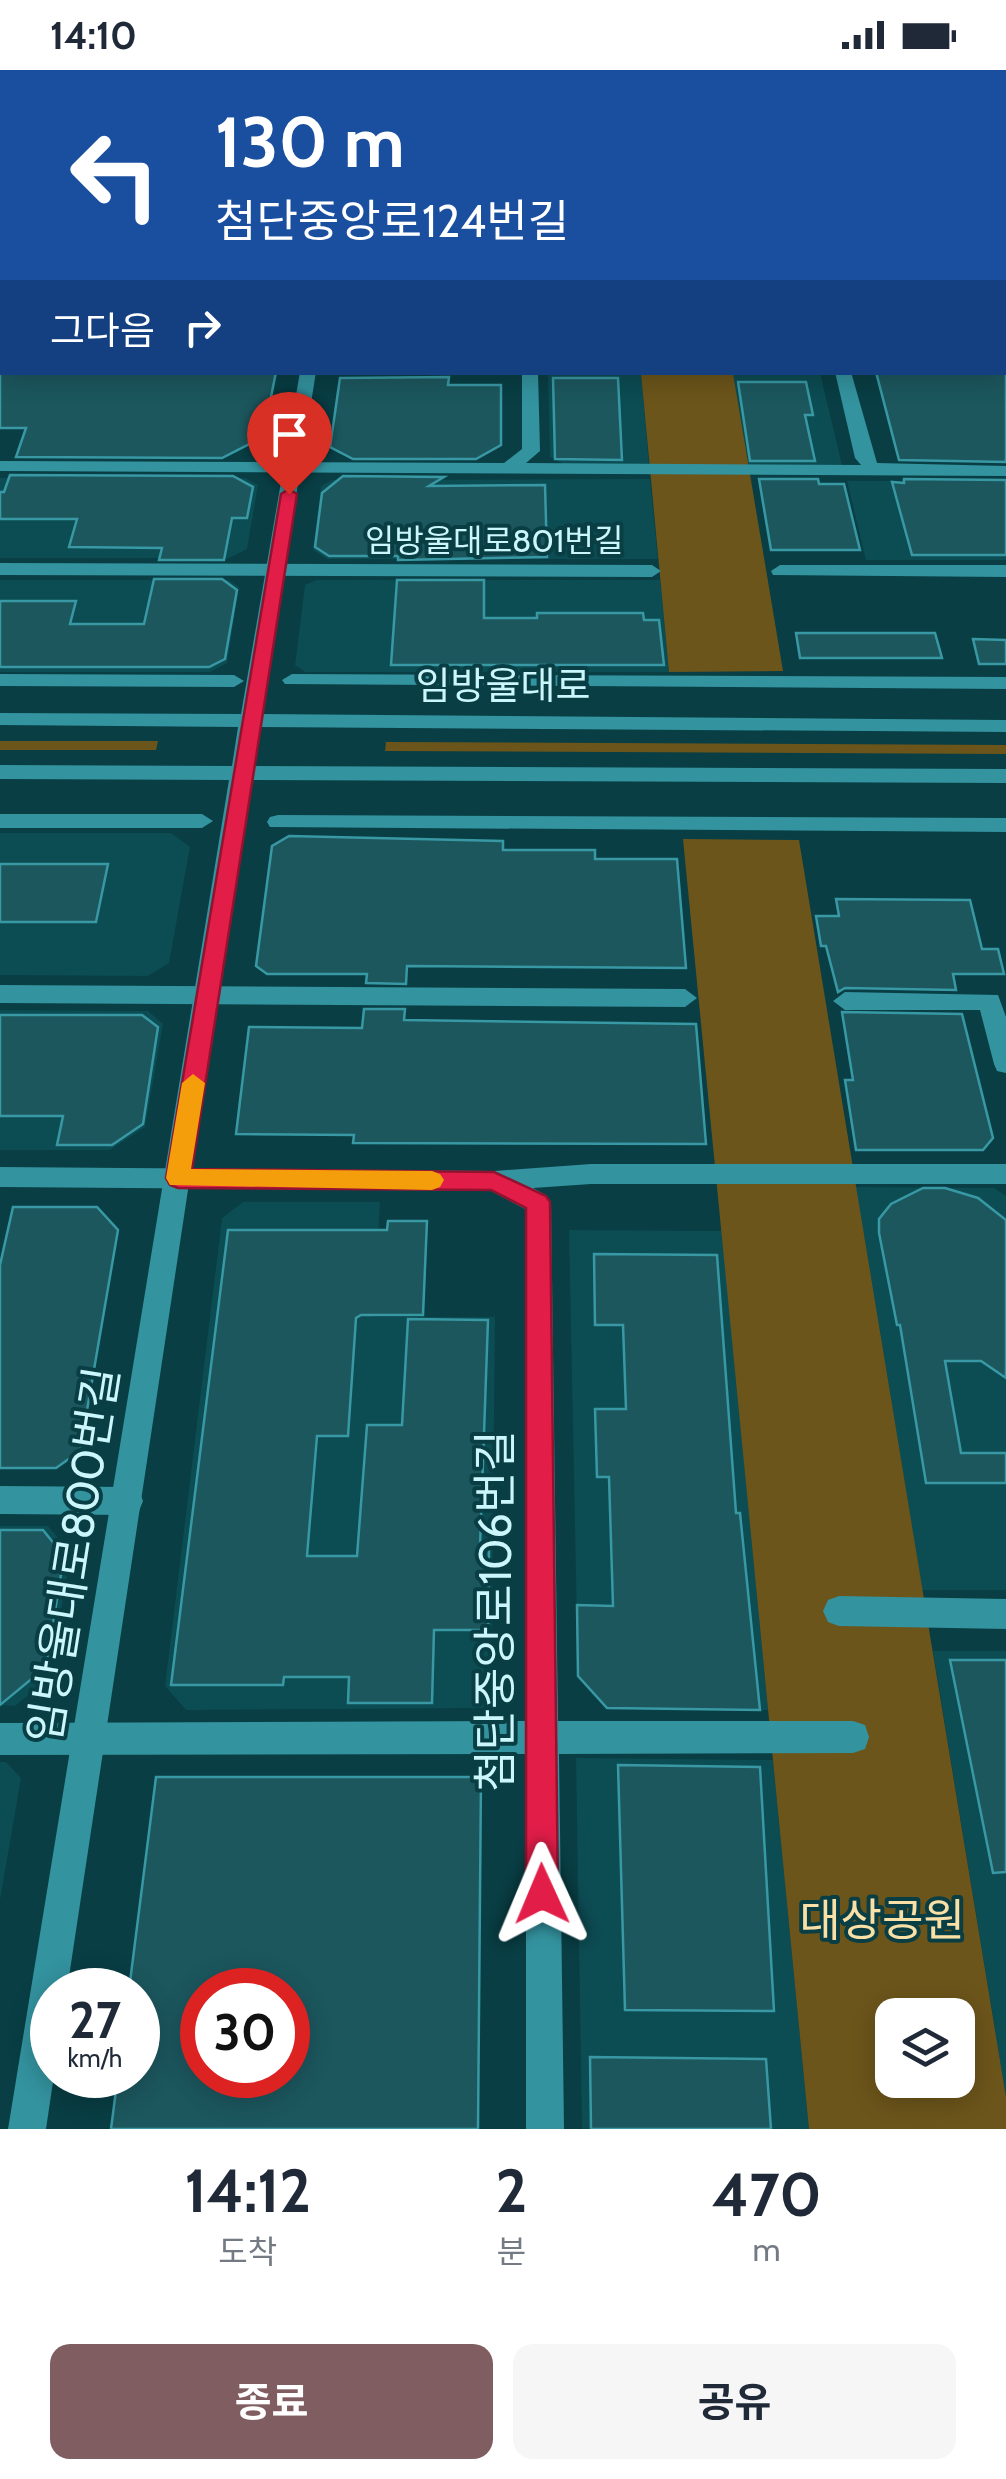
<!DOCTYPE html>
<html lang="ko">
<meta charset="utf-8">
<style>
:root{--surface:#fff;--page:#f6f6f7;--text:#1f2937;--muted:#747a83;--accent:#7f5d60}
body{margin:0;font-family:Cabin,"Noto Sans KR",sans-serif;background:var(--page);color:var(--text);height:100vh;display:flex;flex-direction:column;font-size:38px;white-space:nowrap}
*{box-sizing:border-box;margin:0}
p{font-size:32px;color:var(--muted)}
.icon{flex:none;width:55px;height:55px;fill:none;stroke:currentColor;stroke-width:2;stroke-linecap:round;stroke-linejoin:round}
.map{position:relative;height:2059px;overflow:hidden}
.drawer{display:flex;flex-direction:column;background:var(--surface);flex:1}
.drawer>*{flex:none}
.top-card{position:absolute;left:0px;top:0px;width:1008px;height:305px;box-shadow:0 5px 25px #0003;background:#1a4fa0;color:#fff;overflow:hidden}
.tools{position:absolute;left:875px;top:1928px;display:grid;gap:20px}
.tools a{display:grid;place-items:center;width:100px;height:100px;border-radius:20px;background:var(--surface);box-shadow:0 5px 25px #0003;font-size:50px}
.speed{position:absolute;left:30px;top:1898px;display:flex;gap:20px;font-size:50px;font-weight:700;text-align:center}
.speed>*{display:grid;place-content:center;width:130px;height:130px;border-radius:50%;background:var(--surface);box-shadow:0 5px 25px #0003;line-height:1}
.speed small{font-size:25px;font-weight:400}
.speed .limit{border:15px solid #d22;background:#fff;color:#111}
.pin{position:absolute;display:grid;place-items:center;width:85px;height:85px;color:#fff;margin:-102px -42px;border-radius:50% 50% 50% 0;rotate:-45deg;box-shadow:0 0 10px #0007}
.pin .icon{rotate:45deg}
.me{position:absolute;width:110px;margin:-55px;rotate:359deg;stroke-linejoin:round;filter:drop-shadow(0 0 8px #0008)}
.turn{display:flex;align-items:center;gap:35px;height:210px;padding:0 50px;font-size:45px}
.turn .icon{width:130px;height:130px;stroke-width:2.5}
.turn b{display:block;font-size:70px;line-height:85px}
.then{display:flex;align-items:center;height:95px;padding:0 50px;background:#0003;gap:20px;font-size:38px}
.eta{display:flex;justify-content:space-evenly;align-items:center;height:170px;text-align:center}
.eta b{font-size:60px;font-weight:700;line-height:70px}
.action{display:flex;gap:20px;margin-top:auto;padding:20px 50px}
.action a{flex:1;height:115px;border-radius:20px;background:var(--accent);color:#fff;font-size:40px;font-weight:700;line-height:115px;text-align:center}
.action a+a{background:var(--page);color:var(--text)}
.status{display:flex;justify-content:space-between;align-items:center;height:70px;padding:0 50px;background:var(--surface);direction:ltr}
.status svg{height:28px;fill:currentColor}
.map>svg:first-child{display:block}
.built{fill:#0c4c53}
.green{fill:#6c551b;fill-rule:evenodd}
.building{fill:#1c575e;stroke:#3898a4;stroke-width:2.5;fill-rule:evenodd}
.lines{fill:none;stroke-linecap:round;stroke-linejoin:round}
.street{fill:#33939f;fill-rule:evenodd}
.secondary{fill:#33939f;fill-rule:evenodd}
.route{fill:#e11d48;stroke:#92132f;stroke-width:2.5}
.slow{fill:#f59e0b}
.labels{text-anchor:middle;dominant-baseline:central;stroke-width:8;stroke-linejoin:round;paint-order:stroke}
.far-street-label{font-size:32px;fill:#cbf6fc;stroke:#083e44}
.street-label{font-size:38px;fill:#cbf6fc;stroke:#083e44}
.near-street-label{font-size:45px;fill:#cbf6fc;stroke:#083e44}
.near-park-label{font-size:45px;fill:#f9e0a7;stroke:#083e44}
</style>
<div class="status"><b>14:10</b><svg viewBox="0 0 49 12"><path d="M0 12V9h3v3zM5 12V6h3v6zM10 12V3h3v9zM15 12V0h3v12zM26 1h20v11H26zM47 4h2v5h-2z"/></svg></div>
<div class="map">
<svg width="1006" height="2059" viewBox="0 0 1006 2059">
<rect width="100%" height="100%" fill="#083e44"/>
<g class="built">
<path d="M 548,303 L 641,303 L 649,395 L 564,394 L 550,387 Z"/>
<path d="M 733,303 L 820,303 L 843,399 L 749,399 Z"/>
<path d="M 0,408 L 245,408 L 258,415 L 247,479 L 229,488 L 0,488 Z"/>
<path d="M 650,409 L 658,489 L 327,489 L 313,480 L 321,416 L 332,410 Z"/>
<path d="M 847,411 L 1006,411 L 1006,490 L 866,490 Z"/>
<path d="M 0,510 L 228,510 L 239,517 L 227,593 L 210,602 L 0,602 Z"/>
<path d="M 316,510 L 660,510 L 669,602 L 305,602 L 295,595 L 305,515 Z"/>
<path d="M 0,763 L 171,763 L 190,777 L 169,893 L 148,906 L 0,905 Z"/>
<path d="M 0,940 L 148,941 L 163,954 L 145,1057 L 110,1080 L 0,1080 Z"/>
<path d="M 855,1117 L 994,1118 L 1006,1126 L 1006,1520 L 922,1520 Z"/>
<path d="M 243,1132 L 380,1132 L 374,1247 L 495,1247 L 491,1638 L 186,1640 L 165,1616 L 222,1148 Z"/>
<path d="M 569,1160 L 722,1161 L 768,1640 L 607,1638 L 578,1606 Z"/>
<path d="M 0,1456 L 48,1456 L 71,1483 L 49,1608 L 15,1636 L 0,1635 Z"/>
<path d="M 933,1581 L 1006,1581 L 1006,2027 Z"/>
<path d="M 576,1688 L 773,1690 L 809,2059 L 582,2059 Z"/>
<path d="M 0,1692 L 6,1692 L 21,1708 L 0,1830 Z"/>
</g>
<g class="green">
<path d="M 641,303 L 733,303 L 783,601 L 669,602 Z"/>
<path d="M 0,671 L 158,671 L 156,680 L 0,680 Z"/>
<path d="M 386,672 L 1006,675 L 1006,684 L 385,681 Z"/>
<path d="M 683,769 L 799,770 L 1006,2027 L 1006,2059 L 809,2059 ZM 892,1945 L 958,1945 L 958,2010 L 892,2010 Z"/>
</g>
<g class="building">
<path d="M 0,302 L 276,302 L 263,367 L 222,388 L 16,387 L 26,358 L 0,358 Z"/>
<path d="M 876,302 L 1006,302 L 1006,392 L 899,390 Z"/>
<path d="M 449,307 L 448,315 L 501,315 L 501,375 L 476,389 L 353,389 L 330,377 L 340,308 Z"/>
<path d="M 553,308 L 618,308 L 622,390 L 555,389 Z"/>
<path d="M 738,312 L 806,312 L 813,345 L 805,345 L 815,391 L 750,391 Z"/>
<path d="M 10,405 L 233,406 L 253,417 L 247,448 L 232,448 L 224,490 L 159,490 L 162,478 L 69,477 L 77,449 L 0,449 L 0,422 L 4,422 Z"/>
<path d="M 343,406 L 444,407 L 429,416 L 545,415 L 547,487 L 398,490 L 398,486 L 329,486 L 315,477 L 322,423 Z"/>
<path d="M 759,409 L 818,409 L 819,414 L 844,414 L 860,480 L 771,480 Z"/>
<path d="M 904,409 L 1006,410 L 1006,485 L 912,485 L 892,412 L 904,413 Z"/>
<path d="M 154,509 L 222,509 L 237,520 L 225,589 L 209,597 L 0,597 L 0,531 L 76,531 L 70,554 L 144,554 Z"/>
<path d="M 397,510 L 484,510 L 484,548 L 537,548 L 537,543 L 643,543 L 644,550 L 659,550 L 664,595 L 391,595 Z"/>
<path d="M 796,563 L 935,563 L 942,588 L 800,588 Z"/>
<path d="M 973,569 L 1006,570 L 1006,594 L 979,594 Z"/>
<path d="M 289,766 L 503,771 L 503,780 L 595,780 L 595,789 L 677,789 L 686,898 L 407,896 L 406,914 L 366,913 L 367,904 L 267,904 L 256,896 L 272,776 Z"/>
<path d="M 0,794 L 108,794 L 96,852 L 0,852 Z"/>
<path d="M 836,829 L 970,830 L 982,879 L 998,879 L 1004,904 L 953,904 L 956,920 L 845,918 L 838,922 L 826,876 L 821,876 L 816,846 L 839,846 Z"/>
<path d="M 364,939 L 405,939 L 404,950 L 696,954 L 706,1074 L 353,1073 L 354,1065 L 236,1064 L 249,957 L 362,958 Z"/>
<path d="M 842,942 L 962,944 L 993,1068 L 983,1080 L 856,1080 L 845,1010 L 853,1010 Z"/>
<path d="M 0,945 L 142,945 L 158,957 L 143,1054 L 112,1075 L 57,1075 L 63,1046 L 0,1046 Z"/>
<path d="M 923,1118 L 945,1118 L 978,1128 L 1006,1150 L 1006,1308 L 981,1291 L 945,1291 L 961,1383 L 1006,1383 L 1006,1413 L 926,1413 L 900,1255 L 897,1255 L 879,1163 L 879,1149 L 891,1134 Z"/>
<path d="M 13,1137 L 97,1137 L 118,1160 L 80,1381 L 56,1398 L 0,1398 L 0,1195 Z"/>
<path d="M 388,1151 L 427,1151 L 423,1245 L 361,1245 L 356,1248 L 348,1366 L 317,1366 L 307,1486 L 357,1486 L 367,1355 L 402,1355 L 408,1249 L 488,1250 L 480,1477 L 489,1477 L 488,1560 L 434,1560 L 432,1633 L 348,1633 L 349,1607 L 284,1607 L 283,1615 L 171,1615 L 228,1160 L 387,1160 Z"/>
<path d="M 594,1184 L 717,1185 L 736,1443 L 740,1443 L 760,1640 L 607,1638 L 578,1606 L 577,1535 L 613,1536 L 609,1407 L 597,1407 L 595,1339 L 626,1339 L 623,1255 L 595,1255 Z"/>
<path d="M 0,1460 L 43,1460 L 64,1486 L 46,1597 L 0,1635 Z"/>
<path d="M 950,1590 L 1006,1590 L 1006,1802 L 993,1803 Z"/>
<path d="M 618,1695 L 760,1697 L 774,1941 L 625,1940 Z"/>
<path d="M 156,1707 L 481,1707 L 478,2059 L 111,2059 L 118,2005 L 138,2005 L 138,1920 L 129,1920 ZM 202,1920 L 288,1920 L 288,2005 L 202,2005 Z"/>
<path d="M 590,1987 L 766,1989 L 771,2059 L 591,2059 Z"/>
</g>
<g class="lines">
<g class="street">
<rect x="0" y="133" width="2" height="8"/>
<rect x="1005" y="135" width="1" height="8"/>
<path d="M 0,216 L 2,217 L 2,226 L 0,226 Z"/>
<rect x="1005" y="253" width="1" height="10"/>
<rect x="0" y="274" width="2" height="10"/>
<path d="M 522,302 L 538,302 L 540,381 L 526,393 L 861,395 L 855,388 L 835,302 L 851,302 L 877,393 L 1006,396 L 1006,406 L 0,401 L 0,391 L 504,393 L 522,379 Z"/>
<path d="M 0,493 L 652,495 L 661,501 L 652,507 L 0,505 Z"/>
<path d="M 780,495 L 1006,495 L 1006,507 L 773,505 L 771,501 Z"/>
<path d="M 0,604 L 234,605 L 244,611 L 234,617 L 0,616 Z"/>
<path d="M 292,604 L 1006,607 L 1006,619 L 285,614 L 282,610 Z"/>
<path d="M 0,744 L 202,744 L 213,751 L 202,758 L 0,758 Z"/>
<path d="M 278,745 L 1006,748 L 1006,762 L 270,757 L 267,752 L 270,747 Z"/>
<path d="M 0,915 L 685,919 L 697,928 L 685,937 L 0,933 Z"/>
<path d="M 845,922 L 998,925 L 1006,947 L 1006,1003 L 997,1001 L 994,994 L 980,940 L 845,940 L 833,931 Z"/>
<path d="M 591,1094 L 1006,1094 L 1006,1114 L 591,1114 L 533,1118 L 547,1126 L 551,1133 L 558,1651 L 853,1651 L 865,1655 L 869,1667 L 865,1679 L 853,1683 L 559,1684 L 564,2059 L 526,2059 L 526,1684 L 0,1685 L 0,1653 L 526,1651 L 525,1139 L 491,1121 L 0,1117 L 0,1097 L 494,1101 Z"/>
<path d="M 0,1416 L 128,1417 L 139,1421 L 143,1431 L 139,1441 L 128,1445 L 0,1444 Z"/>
<path d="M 839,1526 L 1006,1529 L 1006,1559 L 839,1556 L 828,1552 L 823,1541 L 828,1530 Z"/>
</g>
<g class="secondary">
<rect x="934" y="0" width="12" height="2"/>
<rect x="1005" y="161" width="1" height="10"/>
<path d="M 300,302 L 316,302 L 261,644 L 1006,650 L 1006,662 L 259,657 L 253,696 L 1006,699 L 1006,713 L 250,710 L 67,1920 L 52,1920 L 54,2005 L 46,2059 L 8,2059 L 229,710 L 0,709 L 0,695 L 232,696 L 238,657 L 0,655 L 0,643 L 241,644 Z"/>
</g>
</g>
<path class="route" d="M 289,419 L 297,424 L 192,1099 L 494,1102 L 546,1126 L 550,1132 L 558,1824 L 553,1835 L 542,1840 L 531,1835 L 526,1824 L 526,1138 L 491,1120 L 178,1118 L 170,1115 L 166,1108 L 281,424 Z"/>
<path class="slow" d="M 193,1004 L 205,1013 L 191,1099 L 432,1101 L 440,1104 L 444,1110 L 440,1117 L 432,1120 L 170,1115 L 166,1108 L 182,1013 Z"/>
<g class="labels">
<g class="far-street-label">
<text x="494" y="470">임방울대로801번길</text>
</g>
<g class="street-label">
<text x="503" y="615">임방울대로</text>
</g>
<g class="near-street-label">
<text transform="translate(73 1485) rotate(-81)">임방울대로800번길</text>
<text transform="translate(495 1541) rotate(-90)">첨단중앙로106번길</text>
</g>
<g class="near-park-label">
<text x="882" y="1850">대상공원</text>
</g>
</g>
</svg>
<div class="tools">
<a><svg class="icon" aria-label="layers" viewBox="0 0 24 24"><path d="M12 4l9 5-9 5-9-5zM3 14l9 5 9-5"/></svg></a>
</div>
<div class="speed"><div>27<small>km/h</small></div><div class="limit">30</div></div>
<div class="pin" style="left:289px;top:424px;background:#d93025"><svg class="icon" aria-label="arrive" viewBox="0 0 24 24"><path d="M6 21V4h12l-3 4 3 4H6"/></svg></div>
<svg class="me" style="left:542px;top:1824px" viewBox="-20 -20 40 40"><path d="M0-17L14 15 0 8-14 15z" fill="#e11d48" stroke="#fff" stroke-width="4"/></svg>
<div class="top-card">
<div class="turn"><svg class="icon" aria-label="left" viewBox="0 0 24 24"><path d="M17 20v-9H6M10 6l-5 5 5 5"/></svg><div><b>130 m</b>첨단중앙로124번길</div></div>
<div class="then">그다음<svg class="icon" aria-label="right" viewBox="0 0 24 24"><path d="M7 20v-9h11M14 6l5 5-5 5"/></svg></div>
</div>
</div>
<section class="drawer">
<div class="eta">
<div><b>14:12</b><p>도착</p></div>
<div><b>2</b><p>분</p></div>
<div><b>470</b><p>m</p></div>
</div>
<div class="action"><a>종료</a><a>공유</a></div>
</section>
